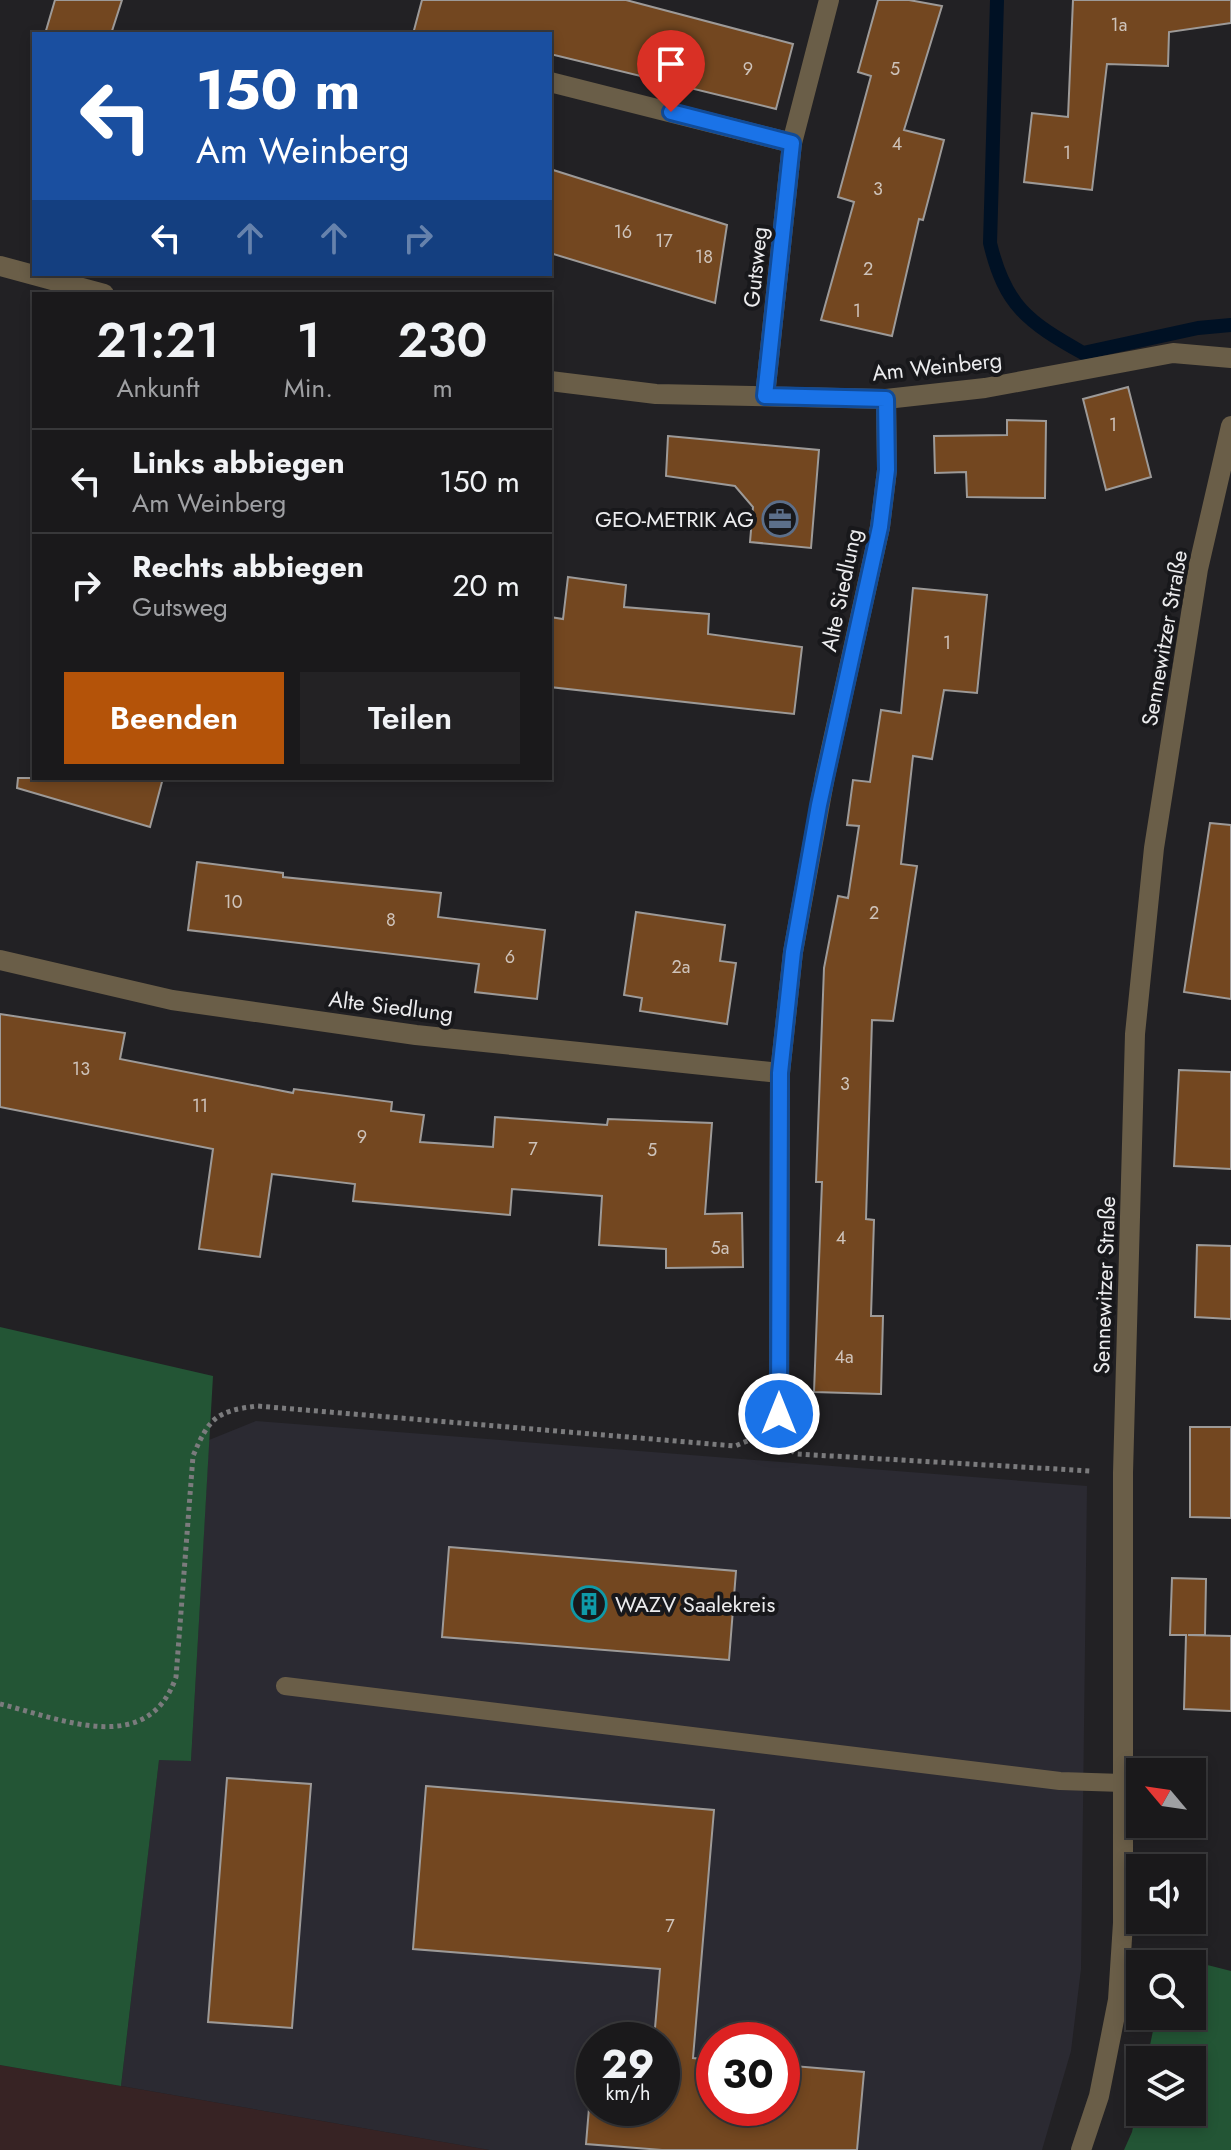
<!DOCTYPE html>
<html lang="de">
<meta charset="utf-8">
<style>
:root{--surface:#1a191b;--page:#232224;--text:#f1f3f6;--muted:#9fa0a3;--line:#38383a;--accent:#b45309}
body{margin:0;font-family:Jost,sans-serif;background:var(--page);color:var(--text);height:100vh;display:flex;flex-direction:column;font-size:30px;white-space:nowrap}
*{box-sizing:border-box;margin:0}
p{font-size:26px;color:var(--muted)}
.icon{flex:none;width:44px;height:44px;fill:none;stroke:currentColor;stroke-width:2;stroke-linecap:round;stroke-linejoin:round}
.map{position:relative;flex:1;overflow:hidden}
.details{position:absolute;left:32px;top:292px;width:520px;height:488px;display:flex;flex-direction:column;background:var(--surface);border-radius:0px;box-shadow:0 4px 12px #0003,0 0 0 2px var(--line)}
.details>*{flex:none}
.top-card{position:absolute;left:32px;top:32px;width:520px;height:244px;border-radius:0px;box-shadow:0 4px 12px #0003,0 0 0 2px var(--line);background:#1a4fa0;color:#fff;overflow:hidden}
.needle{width:52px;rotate:299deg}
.controls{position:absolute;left:1126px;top:1758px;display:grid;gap:16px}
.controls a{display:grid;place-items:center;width:80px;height:80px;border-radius:0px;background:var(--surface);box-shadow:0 4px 12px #0003,0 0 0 2px var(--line);font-size:40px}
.speed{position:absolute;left:576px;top:2022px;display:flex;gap:16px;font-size:40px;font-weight:700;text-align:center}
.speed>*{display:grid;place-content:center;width:104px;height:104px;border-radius:50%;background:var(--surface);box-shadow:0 4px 12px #0003,0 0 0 2px var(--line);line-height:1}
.speed small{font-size:20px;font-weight:400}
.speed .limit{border:12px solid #d22;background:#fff;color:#111}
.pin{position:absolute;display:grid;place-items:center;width:68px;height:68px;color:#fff;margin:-82px -34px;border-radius:50% 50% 50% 0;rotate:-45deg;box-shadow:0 0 8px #0007}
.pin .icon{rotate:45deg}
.me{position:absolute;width:88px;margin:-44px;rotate:0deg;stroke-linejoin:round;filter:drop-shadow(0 0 6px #0008)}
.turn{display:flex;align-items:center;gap:28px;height:168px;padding:0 32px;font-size:36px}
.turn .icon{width:104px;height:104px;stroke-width:2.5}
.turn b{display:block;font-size:56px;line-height:68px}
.lanes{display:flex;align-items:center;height:76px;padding:0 32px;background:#0003;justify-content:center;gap:40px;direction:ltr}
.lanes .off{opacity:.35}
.eta{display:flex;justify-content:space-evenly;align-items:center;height:136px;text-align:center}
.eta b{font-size:48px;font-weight:600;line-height:56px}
.button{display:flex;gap:16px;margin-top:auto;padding:16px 32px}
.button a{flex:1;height:92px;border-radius:0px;background:var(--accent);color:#fff;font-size:32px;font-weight:600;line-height:92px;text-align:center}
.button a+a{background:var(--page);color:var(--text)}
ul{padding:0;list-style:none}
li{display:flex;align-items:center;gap:24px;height:104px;padding:0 32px;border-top:2px solid var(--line)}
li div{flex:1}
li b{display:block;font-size:30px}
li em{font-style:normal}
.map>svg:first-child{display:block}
.built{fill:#2b2a32;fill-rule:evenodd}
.education{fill:#372324}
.green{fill:#235535}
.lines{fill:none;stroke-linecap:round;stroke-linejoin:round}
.stream{stroke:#001124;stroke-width:14}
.building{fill:#734720;stroke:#9d9a98;stroke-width:2}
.path{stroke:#7b7b7d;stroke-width:5;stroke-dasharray:4 4;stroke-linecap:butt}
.service{stroke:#6a5e48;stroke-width:18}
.minor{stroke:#6a5e48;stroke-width:20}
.tertiary{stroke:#6a5e48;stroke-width:20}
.route-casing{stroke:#114b97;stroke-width:20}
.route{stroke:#1a73e8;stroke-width:14}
.labels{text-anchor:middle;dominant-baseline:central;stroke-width:8;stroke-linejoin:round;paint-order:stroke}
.number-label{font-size:18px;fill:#cec3ba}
.street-label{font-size:22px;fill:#ececee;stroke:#18181b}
.poi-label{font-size:22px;fill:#ececee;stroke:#18181b;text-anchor:end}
</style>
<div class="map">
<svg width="1231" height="2150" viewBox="0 0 1231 2150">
<rect width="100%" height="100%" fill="#222124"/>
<path class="built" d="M 256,1421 L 1087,1486 L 1081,1969 L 1071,2051 L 1042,2150 L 489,2150 L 121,2086 L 159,1759 L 191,1761 L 209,1440 ZM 594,2040 L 662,2040 L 662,2108 L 594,2108 ZM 714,2040 L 782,2040 L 782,2108 L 714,2108 Z"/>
<path class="education" d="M 0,2065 L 489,2150 L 0,2150 Z"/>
<g class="green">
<path d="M 0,1327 L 213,1376 L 191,1761 L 159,1760 L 121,2086 L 0,2065 Z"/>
<path d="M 1168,1955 L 1231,1971 L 1231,2150 L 1124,2150 L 1132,2132 L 1140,2093 L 1140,2112 L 1192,2112 L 1192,2060 L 1147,2060 L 1156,2016 L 1192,2016 L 1192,1964 L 1166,1964 Z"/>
</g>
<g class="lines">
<path class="stream" d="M 997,0 L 990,243 C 1005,306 1028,322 1083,353 L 1198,328 L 1231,325"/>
</g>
<g class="building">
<path d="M 55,0 L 122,0 L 111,34 L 45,34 Z"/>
<path d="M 422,0 L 626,0 L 793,44 L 776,109 L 550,54 L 550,34 L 413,34 Z"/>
<path d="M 878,0 L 909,0 L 942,6 L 904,130 L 944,140 L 923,220 L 919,219 L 892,336 L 821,320 L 854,202 L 838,197 L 871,76 L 858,72 Z"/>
<path d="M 1073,0 L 1231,0 L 1231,23 L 1169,32 L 1168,66 L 1107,64 L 1092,190 L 1024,182 L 1032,113 L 1068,117 Z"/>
<path d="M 550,169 L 727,225 L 715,303 L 550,253 Z"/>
<path d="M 1128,387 L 1151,477 L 1106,490 L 1083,399 Z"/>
<path d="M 1007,420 L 1046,421 L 1045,498 L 967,497 L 966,472 L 935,473 L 934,436 L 1007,435 Z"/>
<path d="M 668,436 L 819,450 L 811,548 L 750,542 L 753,507 L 735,486 L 666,476 Z"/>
<path d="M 568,577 L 626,585 L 624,607 L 709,614 L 708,634 L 802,647 L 794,714 L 550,687 L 550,617 L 563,619 Z"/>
<path d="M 913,588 L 987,595 L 977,693 L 944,690 L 932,759 L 913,756 L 901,864 L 917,866 L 893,1021 L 872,1020 L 866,1219 L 874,1220 L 871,1316 L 883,1316 L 881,1394 L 814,1392 L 822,1182 L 816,1182 L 824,968 L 838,896 L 848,898 L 859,826 L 847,825 L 853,780 L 870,782 L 881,710 L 901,713 Z"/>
<path d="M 18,778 L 163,778 L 150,827 L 17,788 Z"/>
<path d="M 1210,823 L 1231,825 L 1231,999 L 1184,992 Z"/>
<path d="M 197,862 L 283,873 L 283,877 L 441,893 L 438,917 L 545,930 L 537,999 L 475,992 L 479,964 L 188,930 Z"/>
<path d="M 636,912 L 725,925 L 720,961 L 736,963 L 727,1024 L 640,1011 L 642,998 L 624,995 Z"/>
<path d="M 0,1014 L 125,1033 L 120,1059 L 293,1093 L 294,1089 L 392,1102 L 391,1111 L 424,1115 L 420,1142 L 493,1147 L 495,1117 L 607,1125 L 608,1119 L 712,1123 L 705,1214 L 742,1213 L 743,1267 L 666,1268 L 666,1249 L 599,1245 L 602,1196 L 512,1189 L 510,1215 L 353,1201 L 355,1184 L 272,1174 L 260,1257 L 199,1249 L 213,1149 L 0,1107 Z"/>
<path d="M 1179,1070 L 1231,1072 L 1231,1169 L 1174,1166 Z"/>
<path d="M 1197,1245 L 1231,1246 L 1231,1319 L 1195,1317 Z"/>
<path d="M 1190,1427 L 1231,1427 L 1231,1518 L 1190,1517 Z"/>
<path d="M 449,1547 L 736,1571 L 729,1660 L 442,1637 Z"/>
<path d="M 1172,1578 L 1206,1579 L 1205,1635 L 1188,1635 L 1231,1636 L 1231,1711 L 1184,1709 L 1186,1635 L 1170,1635 Z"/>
<path d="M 227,1778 L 311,1784 L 292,2028 L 208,2022 Z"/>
<path d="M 426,1786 L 714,1810 L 693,2058 L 714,2060 L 714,2108 L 782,2108 L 782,2065 L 864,2072 L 857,2150 L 662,2150 L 586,2144 L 589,2108 L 662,2108 L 662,2040 L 654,2040 L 660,1969 L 413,1949 Z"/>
</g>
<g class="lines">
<g class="path">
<path d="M 784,1446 L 797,1454 L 1091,1471"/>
<path d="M 0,1704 C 62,1719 148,1758 176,1677 L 193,1456 C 209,1418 216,1411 257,1406 L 735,1446 L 757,1437"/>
</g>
<path class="service" d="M 285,1686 L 1060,1781 L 1123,1783"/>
<g class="minor">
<path d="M 550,82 L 792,143 L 765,396"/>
<path d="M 792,143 L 829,0"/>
<path d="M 0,266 L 104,294"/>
<path d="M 550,381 L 656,394 L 886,399 L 985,388 L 1173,353 L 1231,358"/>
<path d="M 0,960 L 172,1000 L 416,1035 L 780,1073"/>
<path d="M 779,1414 L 780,1073 L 793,952 L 825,776 L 880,527 L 887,470 L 886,399"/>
</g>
<path class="tertiary" d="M 1081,2150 L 1099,2096 L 1118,2000 L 1123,1923 L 1123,1473 L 1135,1034 L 1154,848 L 1198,569 L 1231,426"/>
</g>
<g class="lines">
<defs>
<path id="route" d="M 671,112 L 792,143 L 765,396 L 886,399 L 887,470 L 880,527 L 819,805 L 793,952 L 780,1073 L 779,1414"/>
</defs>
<use href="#route" class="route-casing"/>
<use href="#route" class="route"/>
</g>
<defs>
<symbol id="office-ring" viewBox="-11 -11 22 22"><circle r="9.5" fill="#18181b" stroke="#5c6f8a" stroke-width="1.5"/><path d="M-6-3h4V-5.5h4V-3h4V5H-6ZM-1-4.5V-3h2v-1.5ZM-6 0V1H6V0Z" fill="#5c6f8a"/></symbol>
<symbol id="building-ring" viewBox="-11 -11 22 22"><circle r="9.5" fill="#18181b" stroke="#0f9aa8" stroke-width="1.5"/><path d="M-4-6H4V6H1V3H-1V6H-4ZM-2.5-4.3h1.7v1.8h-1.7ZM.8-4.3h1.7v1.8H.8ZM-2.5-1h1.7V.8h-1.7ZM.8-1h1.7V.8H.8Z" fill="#0f9aa8"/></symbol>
</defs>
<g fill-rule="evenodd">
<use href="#office-ring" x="760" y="499" width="40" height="40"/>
<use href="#building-ring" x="569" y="1584" width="40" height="40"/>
</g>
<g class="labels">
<g class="number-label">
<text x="1119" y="25">1a</text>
<text x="748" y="69">9</text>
<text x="895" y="69">5</text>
<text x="897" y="144">4</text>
<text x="1067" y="153">1</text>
<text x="878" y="189">3</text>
<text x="623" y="232">16</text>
<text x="664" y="241">17</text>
<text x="704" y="257">18</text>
<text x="868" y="269">2</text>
<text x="857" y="311">1</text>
<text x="1113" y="425">1</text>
<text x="947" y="643">1</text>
<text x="233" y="902">10</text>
<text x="874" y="913">2</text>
<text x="391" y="920">8</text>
<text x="510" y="957">6</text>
<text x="681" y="967">2a</text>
<text x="81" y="1069">13</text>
<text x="845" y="1084">3</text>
<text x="200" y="1106">11</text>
<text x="362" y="1137">9</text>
<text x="533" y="1149">7</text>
<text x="652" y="1150">5</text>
<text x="841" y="1238">4</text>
<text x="720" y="1248">5a</text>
<text x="844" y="1357">4a</text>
<text x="670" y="1926">7</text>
</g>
<g class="street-label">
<text transform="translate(755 267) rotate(-84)">Gutsweg</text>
<text transform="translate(937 366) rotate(-6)">Am Weinberg</text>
<text transform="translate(841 590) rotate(-78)">Alte Siedlung</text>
<text transform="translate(1164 638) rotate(-80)">Sennewitzer Straße</text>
<text transform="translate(391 1006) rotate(7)">Alte Siedlung</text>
<text transform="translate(1104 1285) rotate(-88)">Sennewitzer Straße</text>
</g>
<g class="poi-label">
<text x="754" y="519">GEO-METRIK AG</text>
<text x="615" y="1604" text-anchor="start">WAZV Saalekreis</text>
</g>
</g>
</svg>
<div class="controls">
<a><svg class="needle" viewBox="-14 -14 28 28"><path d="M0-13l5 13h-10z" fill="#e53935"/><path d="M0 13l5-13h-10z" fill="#9fa0a3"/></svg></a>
<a><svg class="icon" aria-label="sound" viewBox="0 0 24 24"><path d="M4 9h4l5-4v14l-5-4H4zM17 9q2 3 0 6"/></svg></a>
<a><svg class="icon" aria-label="search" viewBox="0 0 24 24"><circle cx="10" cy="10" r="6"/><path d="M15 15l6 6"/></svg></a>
<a><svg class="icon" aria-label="layers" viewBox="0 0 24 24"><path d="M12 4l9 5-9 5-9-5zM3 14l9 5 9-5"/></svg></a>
</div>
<div class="speed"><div>29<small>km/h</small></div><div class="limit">30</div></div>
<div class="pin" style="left:671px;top:112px;background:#d93025"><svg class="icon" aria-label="arrive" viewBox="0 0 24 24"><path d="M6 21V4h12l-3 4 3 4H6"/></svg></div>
<svg class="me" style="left:779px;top:1414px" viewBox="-20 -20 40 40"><circle r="17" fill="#1a73e8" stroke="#fff" stroke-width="3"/><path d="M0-11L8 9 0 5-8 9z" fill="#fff"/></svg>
<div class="top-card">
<div class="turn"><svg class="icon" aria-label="left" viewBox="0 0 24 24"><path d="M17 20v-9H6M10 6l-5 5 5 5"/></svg><div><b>150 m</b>Am Weinberg</div></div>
<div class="lanes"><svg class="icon" aria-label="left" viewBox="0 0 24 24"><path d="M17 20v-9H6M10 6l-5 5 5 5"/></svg><svg class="icon off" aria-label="ahead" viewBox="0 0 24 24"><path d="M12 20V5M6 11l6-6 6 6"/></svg><svg class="icon off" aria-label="ahead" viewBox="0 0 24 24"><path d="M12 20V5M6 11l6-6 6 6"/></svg><svg class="icon off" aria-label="right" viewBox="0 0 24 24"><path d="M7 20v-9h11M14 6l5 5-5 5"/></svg></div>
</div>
<section class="details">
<div class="eta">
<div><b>21:21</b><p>Ankunft</p></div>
<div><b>1</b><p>Min.</p></div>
<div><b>230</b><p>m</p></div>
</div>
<ul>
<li><svg class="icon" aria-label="left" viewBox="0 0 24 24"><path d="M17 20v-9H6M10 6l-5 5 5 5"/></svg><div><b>Links abbiegen</b><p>Am Weinberg</p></div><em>150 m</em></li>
<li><svg class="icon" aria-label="right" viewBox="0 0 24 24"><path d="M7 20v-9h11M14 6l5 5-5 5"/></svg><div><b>Rechts abbiegen</b><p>Gutsweg</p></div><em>20 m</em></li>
</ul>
<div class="button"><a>Beenden</a><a>Teilen</a></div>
</section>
</div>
